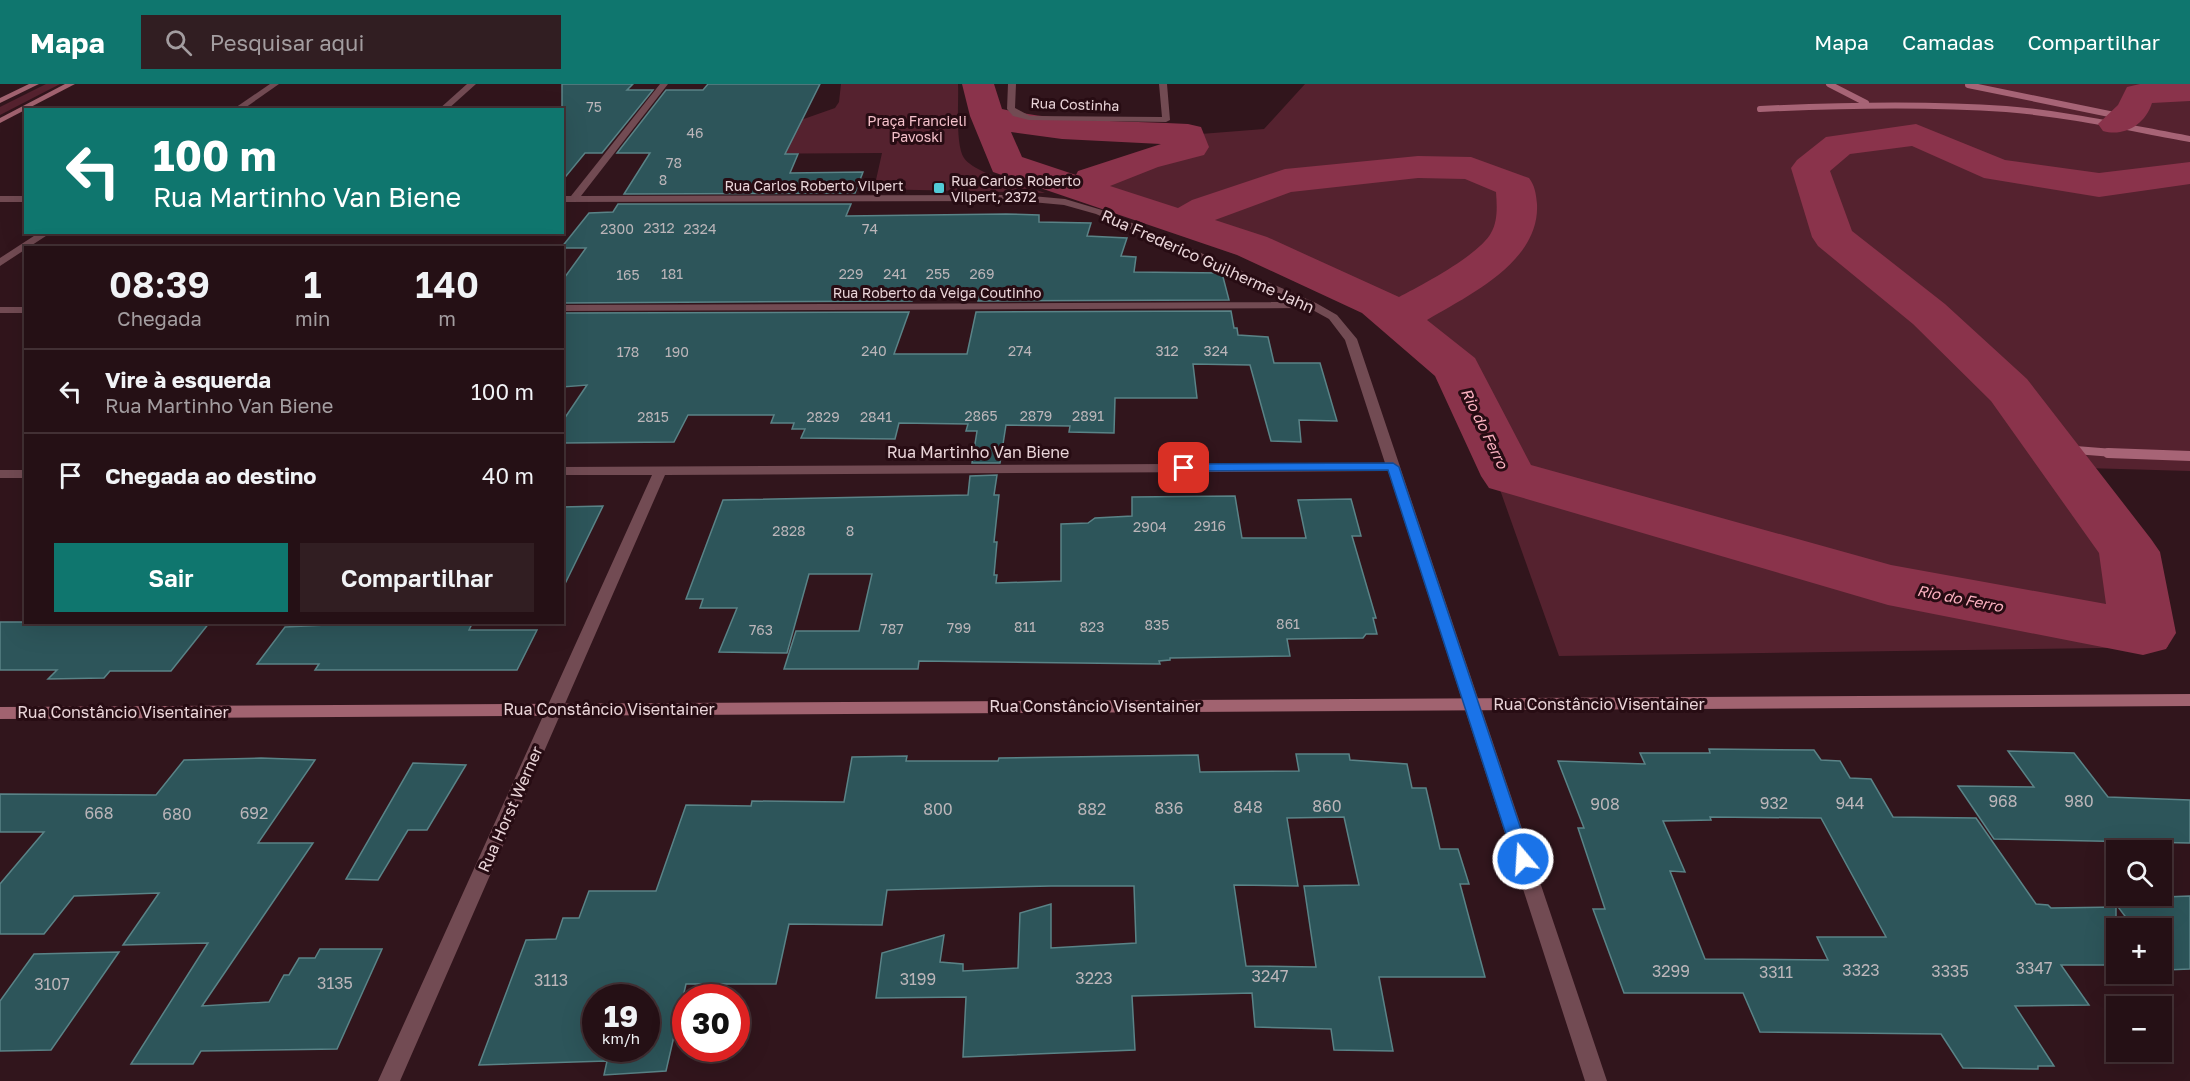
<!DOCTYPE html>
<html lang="pt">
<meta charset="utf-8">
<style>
:root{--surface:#251015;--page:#311e22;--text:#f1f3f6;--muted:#a39da0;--line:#423034;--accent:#0f766e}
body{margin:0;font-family:"Golos Text",sans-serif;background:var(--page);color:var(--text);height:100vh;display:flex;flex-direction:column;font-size:22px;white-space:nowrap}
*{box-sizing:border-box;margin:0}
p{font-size:20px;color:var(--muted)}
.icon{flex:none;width:33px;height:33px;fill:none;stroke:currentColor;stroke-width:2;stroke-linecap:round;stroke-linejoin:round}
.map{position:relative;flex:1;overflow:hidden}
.panel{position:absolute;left:24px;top:162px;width:540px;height:378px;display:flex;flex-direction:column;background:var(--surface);border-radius:0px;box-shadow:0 6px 24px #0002,0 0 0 2px var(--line)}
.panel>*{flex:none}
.top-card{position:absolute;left:24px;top:24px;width:540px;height:126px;border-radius:0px;box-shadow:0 6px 24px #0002,0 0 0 2px var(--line);background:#0f766e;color:#fff;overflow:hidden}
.controls{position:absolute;left:2106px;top:756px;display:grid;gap:12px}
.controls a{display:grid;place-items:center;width:66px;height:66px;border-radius:0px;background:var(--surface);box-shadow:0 6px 24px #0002,0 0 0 2px var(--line);font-size:30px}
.speed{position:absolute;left:582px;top:900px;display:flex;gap:12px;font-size:30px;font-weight:700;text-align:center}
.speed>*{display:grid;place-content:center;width:78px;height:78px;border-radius:50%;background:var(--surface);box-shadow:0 6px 24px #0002,0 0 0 2px var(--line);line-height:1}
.speed small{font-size:15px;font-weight:400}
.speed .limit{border:9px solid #d22;background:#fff;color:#111}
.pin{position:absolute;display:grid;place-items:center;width:51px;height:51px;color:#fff;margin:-26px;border-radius:12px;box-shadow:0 3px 9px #0006}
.me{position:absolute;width:66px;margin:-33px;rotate:342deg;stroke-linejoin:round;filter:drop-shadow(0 0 4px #0008)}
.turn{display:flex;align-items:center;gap:21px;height:126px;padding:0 30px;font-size:27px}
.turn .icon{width:78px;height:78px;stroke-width:2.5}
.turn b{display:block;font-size:42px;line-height:51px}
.eta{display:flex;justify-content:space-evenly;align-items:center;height:102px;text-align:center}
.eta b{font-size:36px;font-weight:600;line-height:42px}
.cta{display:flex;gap:12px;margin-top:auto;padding:12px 30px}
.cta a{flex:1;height:69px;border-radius:0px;background:var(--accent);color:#fff;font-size:24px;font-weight:600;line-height:69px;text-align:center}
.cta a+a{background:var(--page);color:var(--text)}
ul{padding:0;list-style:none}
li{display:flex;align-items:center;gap:18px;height:84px;padding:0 30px;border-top:2px solid var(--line)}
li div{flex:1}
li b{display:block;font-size:22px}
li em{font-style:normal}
header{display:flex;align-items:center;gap:36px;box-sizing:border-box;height:84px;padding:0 30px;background:var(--accent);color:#fff}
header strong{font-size:28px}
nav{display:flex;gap:33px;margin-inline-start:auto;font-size:21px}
.search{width:420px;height:54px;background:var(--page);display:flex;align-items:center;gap:15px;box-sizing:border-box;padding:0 21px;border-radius:0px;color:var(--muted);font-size:22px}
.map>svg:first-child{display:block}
.green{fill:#55222f}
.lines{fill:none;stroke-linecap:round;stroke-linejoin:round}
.stream-far2{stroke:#a76476;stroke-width:6}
.stream-far1{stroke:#a76476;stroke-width:8}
.stream{stroke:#a76476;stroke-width:10}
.river{fill:#8a334b;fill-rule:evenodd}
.building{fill:#2d555a;stroke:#5a8387;stroke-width:1.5;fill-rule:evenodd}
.street{fill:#724b53;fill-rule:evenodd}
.secondary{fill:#a16370;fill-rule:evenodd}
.route{fill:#1a73e8;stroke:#114b97;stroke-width:1.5}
.poi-dot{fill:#52cbd7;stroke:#270c13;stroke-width:2}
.labels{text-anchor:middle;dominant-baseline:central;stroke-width:6;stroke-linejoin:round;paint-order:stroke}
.far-street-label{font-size:14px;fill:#ead5d9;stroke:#270c13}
.number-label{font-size:14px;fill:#bbb5b9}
.far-park-label{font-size:14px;fill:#f4c0ca;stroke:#270c13}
.far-poi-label{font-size:14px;fill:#ead5d9;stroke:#270c13;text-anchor:start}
.far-water-label{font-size:15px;font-style:italic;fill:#fcb1c0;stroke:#270c13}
.street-label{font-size:16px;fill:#ead5d9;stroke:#270c13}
.near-number-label{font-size:16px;fill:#bbb5b9}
</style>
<header>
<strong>Mapa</strong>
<div class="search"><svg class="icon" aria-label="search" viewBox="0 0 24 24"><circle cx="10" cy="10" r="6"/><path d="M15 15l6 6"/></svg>Pesquisar aqui</div>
<nav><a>Mapa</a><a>Camadas</a><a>Compartilhar</a></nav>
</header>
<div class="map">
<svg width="2190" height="997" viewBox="0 0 2190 997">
<rect width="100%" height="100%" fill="#31151c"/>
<g class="green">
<path d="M 46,0 L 60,0 L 0,31 L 0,23 Z"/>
<path d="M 841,0 L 958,0 C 959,17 955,61 964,74 C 975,90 1026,102 1045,109 L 874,105 L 882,69 L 731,70 L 798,37 L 835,24 L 839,18 Z"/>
<path d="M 1305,0 L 2190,0 L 2190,387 L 2085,384 L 2148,467 L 2168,563 L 1559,572 L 1460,293 L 1378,219 L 1252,162 L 1108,116 L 1092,95 L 1145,75 L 1191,63 L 1188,51 L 1264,45 Z"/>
</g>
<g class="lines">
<g class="stream-far2">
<path d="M 1829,0 L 1866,19"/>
<path d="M 1968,1 L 2124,33"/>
<path d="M 1760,25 C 1842,21 1924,19 2006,25 C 2068,30 2129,44 2190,55"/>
</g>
<path class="stream-far1" d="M 2050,364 L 2126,370"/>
<path class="stream" d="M 2108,369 L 2190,372"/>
<g class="river">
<path d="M 962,0 L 994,0 L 1002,25 C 1063,39 1126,36 1188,40 L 1201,43 L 1209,63 L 1204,71 L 1158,83 L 1110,102 L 1178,124 L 1192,116 L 1285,85 L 1418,72 L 1471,73 L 1529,94 C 1535,102 1536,110 1537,120 C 1540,178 1469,211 1427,236 L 1475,274 L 1531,381 L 1891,481 L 2106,520 L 2099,469 L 1991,317 L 1913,240 L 1818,162 L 1812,153 L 1791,84 L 1797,76 L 1826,53 L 1916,40 L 2005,76 L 2099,89 L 2190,78 L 2190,100 L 2099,113 L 1984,94 L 1912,62 L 1850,70 L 1830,87 L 1852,147 L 1945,220 L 2027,295 L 2151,455 L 2160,468 L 2176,549 L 2166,565 L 2143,571 L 1888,521 L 1489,404 L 1481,392 L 1435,292 L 1362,229 L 1237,171 L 993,88 L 970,32 ZM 1011,48 L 1062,55 L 1161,60 L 1078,87 L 1076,91 L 1022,73 ZM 1418,94 L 1465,95 L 1496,108 C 1497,122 1498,137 1491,149 C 1479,171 1422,201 1399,213 L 1267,153 L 1215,136 L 1291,108 Z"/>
<path d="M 2140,0 L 2190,0 L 2190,17 L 2152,19 C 2145,41 2124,53 2103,47 L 2098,40 L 2118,21 L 2127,3 Z"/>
</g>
</g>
<g class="building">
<path d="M 562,0 L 633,0 L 627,6 L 653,6 L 602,69 L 585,69 L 562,97 Z"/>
<path d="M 708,0 L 820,0 L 785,70 L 798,70 L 790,89 L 863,88 L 855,109 L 624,110 L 650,69 L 617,69 L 666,6 L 703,6 Z"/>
<path d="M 618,120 L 851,120 L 846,132 L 1006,130 L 1039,131 L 1039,138 L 1091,139 L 1087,152 L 1127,154 L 1121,172 L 1136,173 L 1134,188 L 1222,189 L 1229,216 L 978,217 L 979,207 L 916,207 L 912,217 L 562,219 L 562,197 L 586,164 L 561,164 L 589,129 L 613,128 Z"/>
<path d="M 1231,227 L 1234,244 L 1237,244 L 1238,251 L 1268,253 L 1274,279 L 1320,279 L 1337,337 L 1299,336 L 1301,358 L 1271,357 L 1250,281 L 1193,280 L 1197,314 L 1115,314 L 1114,349 L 1069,348 L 1070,342 L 1006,341 L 1000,379 L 972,379 L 977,347 L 966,347 L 968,340 L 899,339 L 895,355 L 801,354 L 805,345 L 792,345 L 794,339 L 771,339 L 774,331 L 688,331 L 674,358 L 562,359 L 562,338 L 587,301 L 562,303 L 562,229 L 909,228 L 894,270 L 967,270 L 976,228 Z"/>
<path d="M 997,391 L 994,411 L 999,411 L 994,458 L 997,458 L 994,491 L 997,491 L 996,499 L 1061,497 L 1061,440 L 1088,439 L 1095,434 L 1132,432 L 1132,413 L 1235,412 L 1242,454 L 1306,454 L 1298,416 L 1351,415 L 1361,452 L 1352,452 L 1376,534 L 1373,534 L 1377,550 L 1366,550 L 1363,554 L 1287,555 L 1290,572 L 1170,574 L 1170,576 L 1159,577 L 1160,580 L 919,577 L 918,585 L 784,585 L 796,547 L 859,547 L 872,490 L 809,490 L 787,569 L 719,568 L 737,524 L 700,524 L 703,515 L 686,515 L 723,416 L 968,411 L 970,392 Z"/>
<path d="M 603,422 L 562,506 L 562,423 Z"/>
<path d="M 0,538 L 210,538 L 171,587 L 110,587 L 104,594 L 48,595 L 57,586 L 0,586 Z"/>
<path d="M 390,538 L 473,538 L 469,546 L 537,546 L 517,586 L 315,586 L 319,580 L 257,580 L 285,543 Z"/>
<path d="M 1709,665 L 1814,666 L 1821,676 L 1840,677 L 1850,694 L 1871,695 L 1893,733 L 1976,734 L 2036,820 L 2048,821 L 2051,824 L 2116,823 L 2116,881 L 2061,881 L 2089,921 L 2015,922 L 2054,982 L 2038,982 L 2038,985 L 1963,984 L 1941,950 L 1760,948 L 1743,909 L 1624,909 L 1593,825 L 1605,825 L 1578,744 L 1584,744 L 1558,677 L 1645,680 L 1640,669 L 1710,669 ZM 1710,733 L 1821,734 L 1886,853 L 1817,853 L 1828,876 L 1705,875 L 1670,787 L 1685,788 L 1663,737 L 1711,736 Z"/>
<path d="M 2008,667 L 2074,669 L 2108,713 L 2190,716 L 2190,759 L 1994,755 L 1958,702 L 2034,703 Z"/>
<path d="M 1296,670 L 1349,670 L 1350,676 L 1407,680 L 1412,704 L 1426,704 L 1440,765 L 1458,765 L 1469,800 L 1460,800 L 1485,893 L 1379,893 L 1393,967 L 1334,966 L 1331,945 L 1255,943 L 1252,909 L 1132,912 L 1135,966 L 963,973 L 966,913 L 876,914 L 882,869 L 944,851 L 940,878 L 963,880 L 963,887 L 1018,884 L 1020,829 L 1051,820 L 1051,864 L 1136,859 L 1134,802 L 1051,802 L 887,806 L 882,841 L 789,840 L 776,900 L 686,900 L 666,987 L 604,991 L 607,977 L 479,981 L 526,856 L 556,855 L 563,834 L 579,834 L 589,807 L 656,807 L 686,721 L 751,722 L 752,717 L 844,718 L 852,673 L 907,672 L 906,677 L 998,677 L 999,674 L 1198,671 L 1200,688 L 1299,687 ZM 1344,733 L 1359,801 L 1304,802 L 1316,883 L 1246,882 L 1234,801 L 1298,802 L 1287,734 ZM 596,914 L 646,914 L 646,964 L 596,964 Z"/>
<path d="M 261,674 L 315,676 L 258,759 L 313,759 L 202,922 L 269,918 L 284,891 L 289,891 L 299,874 L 315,874 L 320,865 L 382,865 L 337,965 L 201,967 L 193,980 L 131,980 L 208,859 L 123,861 L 159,809 L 74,812 L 44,850 L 0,850 L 0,800 L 44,748 L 0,748 L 0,710 L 156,711 L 184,676 Z"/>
<path d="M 413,679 L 466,681 L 427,746 L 408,746 L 378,796 L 346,795 Z"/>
<path d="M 2190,812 L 2190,885 L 2165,886 L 2162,880 L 2162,844 L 2134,844 L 2112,815 Z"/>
<path d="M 119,868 L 51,966 L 0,967 L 0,917 L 34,870 Z"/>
</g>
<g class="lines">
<g class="street">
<path d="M 270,0 L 279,0 L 242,26 L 232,26 Z"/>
<path d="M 467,0 L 476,0 L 447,26 L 438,26 Z"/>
<path d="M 660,0 L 668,0 L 581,112 L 1021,111 L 1065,115 L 1102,126 L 1316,219 L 1337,231 L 1357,255 L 1607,997 L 1585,997 L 1388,387 L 665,391 L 400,997 L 378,997 L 652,391 L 562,391 L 562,383 L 1385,379 L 1345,256 L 1329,235 L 1309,224 L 562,227 L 562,221 L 1295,218 L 1096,130 L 1064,121 L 1021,117 L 562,118 L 562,112 L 571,112 Z"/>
<path d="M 1008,0 L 1016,0 L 1015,24 L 1030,32 L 1162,33 L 1159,0 L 1167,0 L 1170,36 L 1166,38 L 1029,36 L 1013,32 L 1007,25 Z"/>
<rect x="0" y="112" width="26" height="6"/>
<path d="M 40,148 L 52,148 L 0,182 L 0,174 Z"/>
<rect x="0" y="223" width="26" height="6"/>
<rect x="0" y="386" width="26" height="8"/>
</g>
<g class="secondary">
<path d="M 29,0 L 39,0 L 0,19 L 0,14 Z"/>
<path d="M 65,0 L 75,0 L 0,39 L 0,34 Z"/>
<path d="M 2190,610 L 2190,622 L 0,635 L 0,623 Z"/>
</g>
</g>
<path class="route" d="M 1393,379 L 1399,383 L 1531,775 L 1529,780 L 1517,780 L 1514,775 L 1388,386 L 1184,387 L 1178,384 L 1184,380 Z"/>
<rect class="poi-dot" x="933" y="98" width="12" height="12" rx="3"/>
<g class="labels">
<g class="far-street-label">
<text transform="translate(1075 20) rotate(2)">Rua Costinha</text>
<text x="814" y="101">Rua Carlos Roberto Vilpert</text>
<text x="937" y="208">Rua Roberto da Veiga Coutinho</text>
</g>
<g class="number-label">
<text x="594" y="22">75</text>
<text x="695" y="48">46</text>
<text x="674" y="78">78</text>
<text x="663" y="95">8</text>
<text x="659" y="143">2312</text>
<text x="617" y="144">2300</text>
<text x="700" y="144">2324</text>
<text x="870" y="144">74</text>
<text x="672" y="189">181</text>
<text x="851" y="189">229</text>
<text x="895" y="189">241</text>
<text x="938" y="189">255</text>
<text x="982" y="189">269</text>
<text x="628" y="190">165</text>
<text x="874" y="266">240</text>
<text x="1020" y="266">274</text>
<text x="1167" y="266">312</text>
<text x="1216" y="266">324</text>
<text x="628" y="267">178</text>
<text x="677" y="267">190</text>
<text x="981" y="331">2865</text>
<text x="1036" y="331">2879</text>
<text x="1088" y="331">2891</text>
<text x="653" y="332">2815</text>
<text x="823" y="332">2829</text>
<text x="876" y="332">2841</text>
<text x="1210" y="441">2916</text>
<text x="1150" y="442">2904</text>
<text x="789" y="446">2828</text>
<text x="850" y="446">8</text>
<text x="1288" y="539">861</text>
<text x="1157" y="540">835</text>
<text x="1025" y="542">811</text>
<text x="1092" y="542">823</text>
<text x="959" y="543">799</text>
<text x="892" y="544">787</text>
<text x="761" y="545">763</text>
</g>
<g class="far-park-label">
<text x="917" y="36">Praça Francieli<tspan x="917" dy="16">Pavoski</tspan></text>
</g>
<g class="far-poi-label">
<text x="951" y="96">Rua Carlos Roberto<tspan x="951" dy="16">Vilpert, 2372</tspan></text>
</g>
<g class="far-water-label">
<text transform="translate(1485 344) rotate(64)">Rio do Ferro</text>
<text transform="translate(1960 514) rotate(11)">Rio do Ferro</text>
</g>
<g class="street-label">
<text transform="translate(1208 177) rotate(24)">Rua Frederico Guilherme Jahn</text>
<text x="978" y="368">Rua Martinho Van Biene</text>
<text x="1599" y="620">Rua Constâncio Visentainer</text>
<text x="1095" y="622">Rua Constâncio Visentainer</text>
<text x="609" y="625">Rua Constâncio Visentainer</text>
<text x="123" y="628">Rua Constâncio Visentainer</text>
<text transform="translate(510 725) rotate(-66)">Rua Horst Werner</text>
</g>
<g class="near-number-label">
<text x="2003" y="717">968</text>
<text x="2079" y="717">980</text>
<text x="1774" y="719">932</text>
<text x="1850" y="719">944</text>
<text x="1605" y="720">908</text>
<text x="1327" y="722">860</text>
<text x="1248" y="723">848</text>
<text x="1169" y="724">836</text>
<text x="938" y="725">800</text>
<text x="1092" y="725">882</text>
<text x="99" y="729">668</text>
<text x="254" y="729">692</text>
<text x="177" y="730">680</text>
<text x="2034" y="884">3347</text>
<text x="1861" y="886">3323</text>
<text x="1671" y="887">3299</text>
<text x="1950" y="887">3335</text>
<text x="1776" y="888">3311</text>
<text x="1270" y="892">3247</text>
<text x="1094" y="894">3223</text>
<text x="918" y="895">3199</text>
<text x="551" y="896">3113</text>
<text x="335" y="899">3135</text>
<text x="52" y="900">3107</text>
</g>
</g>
</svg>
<div class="controls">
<a><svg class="icon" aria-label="search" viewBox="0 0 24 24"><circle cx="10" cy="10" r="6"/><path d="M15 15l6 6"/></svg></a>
<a>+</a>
<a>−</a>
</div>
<div class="speed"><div>19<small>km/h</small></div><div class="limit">30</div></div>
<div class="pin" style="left:1184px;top:384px;background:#d93025"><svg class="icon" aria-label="arrive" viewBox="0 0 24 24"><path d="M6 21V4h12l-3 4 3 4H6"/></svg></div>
<svg class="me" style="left:1523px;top:775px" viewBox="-20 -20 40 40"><circle r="17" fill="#1a73e8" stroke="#fff" stroke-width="3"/><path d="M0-11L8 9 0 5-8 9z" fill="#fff"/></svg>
<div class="top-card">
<div class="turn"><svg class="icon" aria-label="left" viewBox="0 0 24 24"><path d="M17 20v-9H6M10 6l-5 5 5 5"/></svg><div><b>100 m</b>Rua Martinho Van Biene</div></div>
</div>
<section class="panel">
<div class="eta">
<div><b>08:39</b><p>Chegada</p></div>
<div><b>1</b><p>min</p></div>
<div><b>140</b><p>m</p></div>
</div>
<ul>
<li><svg class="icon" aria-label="left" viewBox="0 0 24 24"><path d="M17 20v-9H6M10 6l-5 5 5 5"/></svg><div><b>Vire à esquerda</b><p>Rua Martinho Van Biene</p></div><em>100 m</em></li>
<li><svg class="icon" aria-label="arrive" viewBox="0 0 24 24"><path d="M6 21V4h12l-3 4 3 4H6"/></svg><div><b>Chegada ao destino</b></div><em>40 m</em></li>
</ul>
<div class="cta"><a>Sair</a><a>Compartilhar</a></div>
</section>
</div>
